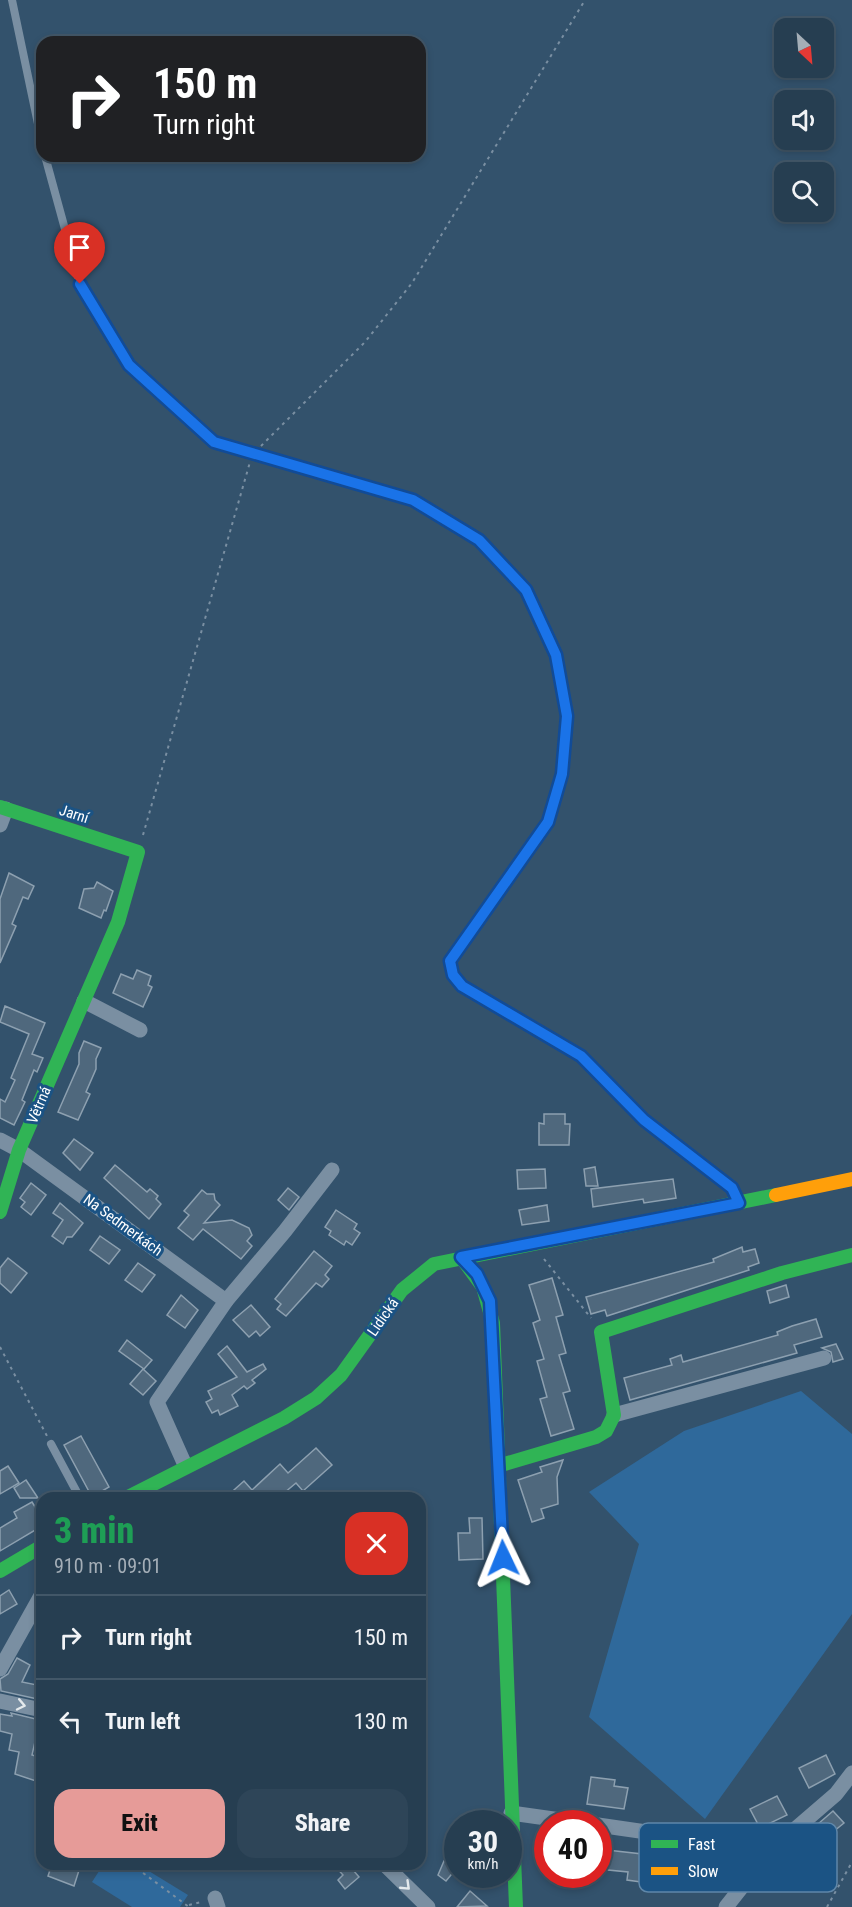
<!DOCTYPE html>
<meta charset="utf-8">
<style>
:root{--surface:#263e51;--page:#2e4558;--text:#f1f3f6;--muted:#a4aeb7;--line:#425768;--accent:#e69b98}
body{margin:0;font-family:"Roboto Condensed",sans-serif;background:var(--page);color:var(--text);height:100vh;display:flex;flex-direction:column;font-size:22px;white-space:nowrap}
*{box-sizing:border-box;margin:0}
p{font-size:20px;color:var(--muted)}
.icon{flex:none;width:33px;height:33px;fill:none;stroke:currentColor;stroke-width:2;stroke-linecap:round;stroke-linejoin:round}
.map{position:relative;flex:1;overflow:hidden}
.side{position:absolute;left:36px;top:1492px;width:390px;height:378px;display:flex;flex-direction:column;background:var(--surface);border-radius:18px;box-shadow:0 3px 9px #0003,0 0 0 2px var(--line)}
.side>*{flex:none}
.banner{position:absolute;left:36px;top:36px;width:390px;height:126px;border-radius:18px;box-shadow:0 3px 9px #0003,0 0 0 2px var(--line);background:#202124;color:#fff;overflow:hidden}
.needle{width:39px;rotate:154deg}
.controls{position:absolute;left:774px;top:18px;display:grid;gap:12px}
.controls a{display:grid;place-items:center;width:60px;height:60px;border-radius:12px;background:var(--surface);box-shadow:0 3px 9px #0003,0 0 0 2px var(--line);font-size:30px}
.speed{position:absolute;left:444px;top:1810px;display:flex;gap:12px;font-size:30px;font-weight:700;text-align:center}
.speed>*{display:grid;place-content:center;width:78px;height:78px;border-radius:50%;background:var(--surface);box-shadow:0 3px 9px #0003,0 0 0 2px var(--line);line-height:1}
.speed small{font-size:15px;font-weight:400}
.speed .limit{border:9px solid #d22;background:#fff;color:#111}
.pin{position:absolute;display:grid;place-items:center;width:51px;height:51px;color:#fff;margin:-62px -26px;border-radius:50% 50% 50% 0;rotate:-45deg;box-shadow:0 0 6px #0007}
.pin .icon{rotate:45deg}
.me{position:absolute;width:66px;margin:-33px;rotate:358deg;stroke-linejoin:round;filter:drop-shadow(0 0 4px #0008)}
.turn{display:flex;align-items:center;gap:21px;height:126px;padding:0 18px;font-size:27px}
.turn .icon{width:78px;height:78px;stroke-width:2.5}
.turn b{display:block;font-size:42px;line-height:51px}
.round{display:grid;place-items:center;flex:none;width:63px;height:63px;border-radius:18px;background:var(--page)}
.head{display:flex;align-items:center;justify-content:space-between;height:102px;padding:0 18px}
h1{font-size:36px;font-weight:800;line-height:45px;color:#1e9e55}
.action{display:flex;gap:12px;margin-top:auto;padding:12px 18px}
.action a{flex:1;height:69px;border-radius:18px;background:var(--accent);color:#111;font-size:24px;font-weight:800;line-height:69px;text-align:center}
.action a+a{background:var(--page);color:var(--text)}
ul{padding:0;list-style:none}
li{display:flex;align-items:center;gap:18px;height:84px;padding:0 18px;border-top:2px solid var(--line)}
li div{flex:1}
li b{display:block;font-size:22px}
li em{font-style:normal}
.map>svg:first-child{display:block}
.green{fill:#2f699b}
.building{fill:#4f687d;stroke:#8da0b0;stroke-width:1.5}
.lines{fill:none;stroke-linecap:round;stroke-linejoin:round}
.path{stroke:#7a8fa2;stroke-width:2;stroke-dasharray:3 4.5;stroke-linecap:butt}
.lane{stroke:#7a8fa2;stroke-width:8}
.street{stroke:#7a8fa2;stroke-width:15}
.fast{stroke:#30b455;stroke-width:14}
.slow{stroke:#ff9f0a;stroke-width:14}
.oneway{stroke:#e4e9ec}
.route-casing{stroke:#114b97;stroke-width:15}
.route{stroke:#1a73e8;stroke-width:10}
.labels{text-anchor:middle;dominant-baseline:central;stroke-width:6;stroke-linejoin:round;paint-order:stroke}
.street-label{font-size:15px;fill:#fff;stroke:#1b5384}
.key{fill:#1b5384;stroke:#5f87a9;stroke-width:1.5}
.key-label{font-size:16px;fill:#fff}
</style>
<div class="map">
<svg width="852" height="1907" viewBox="0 0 852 1907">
<rect width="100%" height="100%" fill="#33526c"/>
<g class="green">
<path d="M 801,1391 L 852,1434 L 852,1614 L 705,1819 L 589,1717 L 639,1544 L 589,1492 L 684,1431 Z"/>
<path d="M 103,1865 L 139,1865 L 188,1895 L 180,1907 L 132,1907 L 92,1882 Z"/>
</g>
<g class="building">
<path d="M 9,873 L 34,886 L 28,899 L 23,897 L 12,924 L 16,926 L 0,963 L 0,899 Z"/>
<path d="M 97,882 L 113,891 L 106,911 L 104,910 L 101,918 L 79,908 L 84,889 L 94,888 Z"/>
<path d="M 137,970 L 151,976 L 148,985 L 152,987 L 143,1007 L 113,993 L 121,974 L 133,979 Z"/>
<path d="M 5,1006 L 45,1023 L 32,1054 L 43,1058 L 37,1072 L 34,1070 L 22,1100 L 25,1102 L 14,1125 L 0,1118 L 0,1099 L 5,1102 L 15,1080 L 11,1078 L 29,1034 L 0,1022 Z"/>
<path d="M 84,1041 L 101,1048 L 96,1059 L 96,1069 L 86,1092 L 90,1094 L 78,1120 L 58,1112 L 79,1064 L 79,1053 Z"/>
<path d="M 544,1114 L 565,1114 L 565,1124 L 570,1124 L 569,1145 L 539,1145 L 539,1123 L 544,1124 Z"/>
<path d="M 74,1139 L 93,1153 L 80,1170 L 63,1153 Z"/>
<path d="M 115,1165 L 147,1192 L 150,1189 L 158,1196 L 156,1199 L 161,1204 L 149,1219 L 104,1178 Z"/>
<path d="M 595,1167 L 598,1186 L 586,1186 L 584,1169 Z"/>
<path d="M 545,1169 L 546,1188 L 518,1189 L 517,1170 Z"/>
<path d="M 673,1179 L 676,1198 L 644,1203 L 643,1199 L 593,1207 L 591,1189 Z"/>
<path d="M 31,1183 L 46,1195 L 31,1215 L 21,1207 L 25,1202 L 20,1198 Z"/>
<path d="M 288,1188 L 299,1197 L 289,1210 L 278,1200 Z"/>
<path d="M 202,1190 L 207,1194 L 214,1194 L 215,1200 L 220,1205 L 204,1223 L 232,1220 L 249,1228 L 252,1235 L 247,1241 L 252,1246 L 241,1259 L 203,1229 L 193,1240 L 178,1228 L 189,1215 L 184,1211 Z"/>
<path d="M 60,1203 L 83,1223 L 72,1237 L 67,1237 L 63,1244 L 52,1236 L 63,1220 L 53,1213 Z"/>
<path d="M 547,1205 L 549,1221 L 522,1225 L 519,1210 Z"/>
<path d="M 336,1210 L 357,1224 L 354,1229 L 360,1233 L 352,1245 L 346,1241 L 344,1245 L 329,1235 L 331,1231 L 325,1227 Z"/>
<path d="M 100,1236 L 120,1250 L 109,1264 L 90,1250 Z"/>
<path d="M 742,1247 L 743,1252 L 755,1249 L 759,1263 L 748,1267 L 749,1270 L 607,1316 L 605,1310 L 591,1314 L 586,1297 L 714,1262 L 713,1259 Z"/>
<path d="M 314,1251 L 332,1266 L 325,1275 L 329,1279 L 322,1287 L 316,1283 L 286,1316 L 277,1309 L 281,1304 L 275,1299 Z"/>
<path d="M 8,1258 L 27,1273 L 11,1293 L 0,1283 L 0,1268 Z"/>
<path d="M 138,1263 L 155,1275 L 142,1292 L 125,1280 Z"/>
<path d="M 552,1278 L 563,1315 L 556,1317 L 566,1353 L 559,1355 L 570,1391 L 563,1393 L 574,1429 L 551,1436 L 540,1399 L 547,1397 L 537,1361 L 544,1359 L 533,1323 L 540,1320 L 529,1285 Z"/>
<path d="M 786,1285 L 789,1297 L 770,1303 L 767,1291 Z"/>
<path d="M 181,1295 L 198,1310 L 185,1328 L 167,1315 Z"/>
<path d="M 251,1305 L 270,1327 L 260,1336 L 256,1331 L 249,1337 L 233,1320 Z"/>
<path d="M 816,1319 L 822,1337 L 794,1345 L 797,1353 L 630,1400 L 624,1378 L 672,1365 L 670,1359 L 681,1355 L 683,1362 L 778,1335 L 777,1332 L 792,1326 Z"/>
<path d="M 127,1340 L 152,1360 L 144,1369 L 119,1351 Z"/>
<path d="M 836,1344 L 843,1359 L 833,1362 L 831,1352 L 822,1348 Z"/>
<path d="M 227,1346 L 247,1372 L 263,1364 L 266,1369 L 252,1380 L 255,1383 L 247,1389 L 244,1386 L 232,1395 L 238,1406 L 220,1415 L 218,1410 L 212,1413 L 206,1402 L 212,1399 L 208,1391 L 237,1377 L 218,1354 Z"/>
<path d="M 143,1369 L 156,1381 L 143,1395 L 130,1384 Z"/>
<path d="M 81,1436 L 109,1487 L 92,1497 L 64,1445 Z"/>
<path d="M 316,1448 L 332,1465 L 303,1491 L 296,1483 L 278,1498 L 225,1498 L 244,1481 L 252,1490 L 280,1464 L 288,1473 Z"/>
<path d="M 563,1460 L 557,1477 L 558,1504 L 541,1509 L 544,1518 L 532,1522 L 518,1480 L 542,1472 L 540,1467 Z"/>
<path d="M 8,1466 L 19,1483 L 0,1494 L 0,1471 Z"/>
<path d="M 26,1480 L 38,1498 L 20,1498 L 14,1488 Z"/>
<path d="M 32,1502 L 42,1518 L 42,1526 L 0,1551 L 0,1528 L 17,1518 L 14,1512 Z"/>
<path d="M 469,1518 L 482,1518 L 483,1559 L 459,1560 L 458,1533 L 470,1533 Z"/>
<path d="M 9,1590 L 17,1604 L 0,1614 L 0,1596 Z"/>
<path d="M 17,1658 L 30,1665 L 22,1682 L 42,1686 L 42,1700 L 1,1691 L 0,1679 L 8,1674 Z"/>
<path d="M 11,1713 L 40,1720 L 32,1755 L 42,1758 L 42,1783 L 15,1774 L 19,1752 L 9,1750 L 12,1734 L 0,1731 L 0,1714 L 12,1716 Z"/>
<path d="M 826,1755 L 835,1774 L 809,1788 L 799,1768 Z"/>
<path d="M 591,1777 L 615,1780 L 614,1786 L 628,1788 L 624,1809 L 587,1804 Z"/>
<path d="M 777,1796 L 787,1815 L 760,1828 L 750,1809 Z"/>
<path d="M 833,1811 L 844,1823 L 828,1836 L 818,1824 Z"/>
<path d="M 598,1849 L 651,1855 L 648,1883 L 627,1880 L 628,1872 L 598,1869 Z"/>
<path d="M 444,1861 L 455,1870 L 446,1881 L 438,1875 Z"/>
<path d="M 52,1864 L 81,1864 L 74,1886 L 48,1876 Z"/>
<path d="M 333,1864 L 348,1864 L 359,1877 L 345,1889 L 338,1880 L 343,1875 Z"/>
<path d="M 470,1891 L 487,1906 L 457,1907 Z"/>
</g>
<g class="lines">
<g class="path">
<path d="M 261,446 L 365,342 L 412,283 L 585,0"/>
<path d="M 143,835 L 250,462"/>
<path d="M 544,1259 L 591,1318"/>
<path d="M 0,1347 L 47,1436"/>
<path d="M 131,1864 L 189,1907"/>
<path d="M 189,1905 L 201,1902"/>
<path d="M 827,1907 L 852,1862"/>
</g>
<g class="lane">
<path d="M 12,0 L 42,143"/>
<path d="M 45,156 L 80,284 L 129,365 L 214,442 L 413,500 L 479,540 L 526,590 L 556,655 L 567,716 L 562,774 L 548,822 L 450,961 L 453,975 L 462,986 L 581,1056 L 644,1120 L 732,1188 L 738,1201"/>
<path d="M 51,1444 L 80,1498"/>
</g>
<g class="street">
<path d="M 0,825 L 6,809"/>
<path d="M 84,1001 L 140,1030"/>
<path d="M 0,1140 L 19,1150 L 226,1301"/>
<path d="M 614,1415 L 824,1358"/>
<path d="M 185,1465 L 157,1402 L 226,1301 L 285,1231 L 332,1170"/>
<path d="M 0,1669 L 42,1594"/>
<path d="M 0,1701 L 42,1710"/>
<path d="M 511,1813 L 589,1824"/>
<path d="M 598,1825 L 771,1850 L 836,1794 L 852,1773"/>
<path d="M 384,1864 L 428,1907"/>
<path d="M 215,1898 L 218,1907"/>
<path d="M 726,1907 L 771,1850"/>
</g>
<g class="fast">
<path d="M 0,807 L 138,852 L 118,922 L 19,1150 L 0,1212"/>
<path d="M 461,1257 L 483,1287 L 493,1323 L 516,1907"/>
<path d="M 501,1465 L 596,1437 L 606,1431 L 614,1415 L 601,1332 L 782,1273 L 852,1255"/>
<path d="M 126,1498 L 284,1418 L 316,1398 L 341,1375 L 402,1290 L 434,1264 L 776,1195"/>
<path d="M 0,1571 L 42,1546"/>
</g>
<path class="slow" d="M 776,1195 L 852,1179"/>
</g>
<defs><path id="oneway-chevron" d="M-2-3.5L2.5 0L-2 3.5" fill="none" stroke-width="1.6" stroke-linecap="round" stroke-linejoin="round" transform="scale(1.5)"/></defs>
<g class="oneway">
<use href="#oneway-chevron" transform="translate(21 1705) rotate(12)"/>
<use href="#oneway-chevron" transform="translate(406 1886) rotate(44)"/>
</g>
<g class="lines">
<defs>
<path id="route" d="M 80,284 L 129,365 L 214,442 L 413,500 L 479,540 L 526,590 L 556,655 L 567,716 L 562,774 L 548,822 L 450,961 L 453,975 L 462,986 L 581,1056 L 644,1120 L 732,1188 L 739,1203 L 461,1257 L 477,1274 L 490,1301 L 503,1558"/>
</defs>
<use href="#route" class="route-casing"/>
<use href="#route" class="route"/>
</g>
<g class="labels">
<g class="street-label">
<text transform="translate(74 814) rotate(18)">Jarní</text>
<text transform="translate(39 1105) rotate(-67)">Větrná</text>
<text transform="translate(123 1225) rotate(36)">Na Sedmerkách</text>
<text transform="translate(383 1317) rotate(-55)">Lidická</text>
</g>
</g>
<rect x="639" y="1823" width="198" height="69" rx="9" class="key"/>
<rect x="651" y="1840" width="27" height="8" fill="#30b455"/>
<rect x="651" y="1867" width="27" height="8" fill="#ff9f0a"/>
<g class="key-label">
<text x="688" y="1850">Fast</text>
<text x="688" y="1877">Slow</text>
</g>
</svg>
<div class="controls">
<a><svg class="needle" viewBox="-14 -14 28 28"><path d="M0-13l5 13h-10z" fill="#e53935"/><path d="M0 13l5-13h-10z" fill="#a4aeb7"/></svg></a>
<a><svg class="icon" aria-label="sound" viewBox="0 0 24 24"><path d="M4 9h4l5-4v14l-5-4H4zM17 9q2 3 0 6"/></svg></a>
<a><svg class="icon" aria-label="search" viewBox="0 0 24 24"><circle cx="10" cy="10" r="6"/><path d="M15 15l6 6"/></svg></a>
</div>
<div class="speed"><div>30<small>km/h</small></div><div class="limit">40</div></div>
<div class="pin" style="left:80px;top:284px;background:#d93025"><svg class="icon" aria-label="arrive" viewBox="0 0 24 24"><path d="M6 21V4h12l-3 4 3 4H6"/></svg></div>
<svg class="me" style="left:503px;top:1558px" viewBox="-20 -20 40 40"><path d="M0-17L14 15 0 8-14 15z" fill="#1a73e8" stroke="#fff" stroke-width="4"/></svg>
<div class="banner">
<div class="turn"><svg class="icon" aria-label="right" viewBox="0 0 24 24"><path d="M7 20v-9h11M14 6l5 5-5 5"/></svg><div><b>150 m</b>Turn right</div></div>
</div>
<section class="side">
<div class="head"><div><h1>3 min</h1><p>910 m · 09:01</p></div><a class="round" style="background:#d93025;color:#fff"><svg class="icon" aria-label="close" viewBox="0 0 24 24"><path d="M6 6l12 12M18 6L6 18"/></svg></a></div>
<ul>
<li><svg class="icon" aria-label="right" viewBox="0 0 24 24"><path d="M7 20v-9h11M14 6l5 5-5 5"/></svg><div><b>Turn right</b></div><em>150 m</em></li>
<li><svg class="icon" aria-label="left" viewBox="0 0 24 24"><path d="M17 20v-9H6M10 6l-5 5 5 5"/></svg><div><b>Turn left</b></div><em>130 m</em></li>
</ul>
<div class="action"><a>Exit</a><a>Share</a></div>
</section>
</div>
